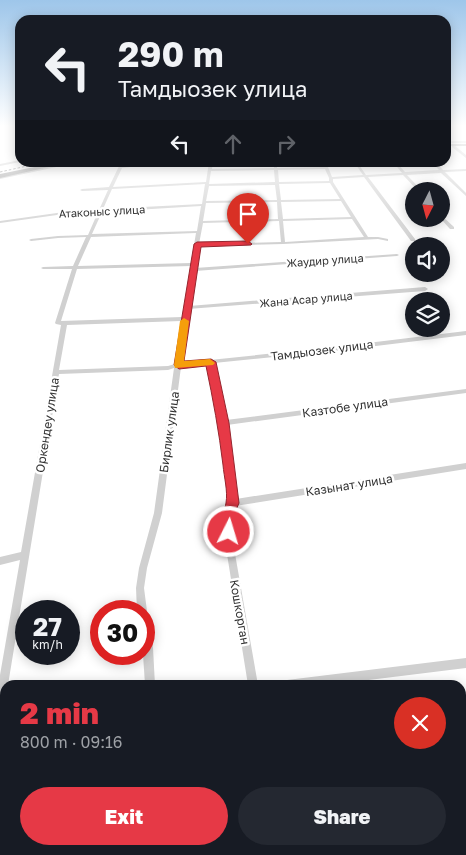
<!DOCTYPE html>
<meta charset="utf-8">
<style>
:root{--surface:#171b24;--page:#242831;--text:#f1f3f6;--muted:#9ea1a6;--accent:#e63946}
body{margin:0;font-family:"Golos Text",sans-serif;background:var(--page);color:var(--text);height:100vh;display:flex;flex-direction:column;font-size:19px;white-space:nowrap}
*{box-sizing:border-box;margin:0}
p{font-size:16px;color:var(--muted)}
.icon{flex:none;width:28px;height:28px;fill:none;stroke:currentColor;stroke-width:2;stroke-linecap:round;stroke-linejoin:round}
.map{position:relative;flex:1;overflow:hidden}
.panel{position:absolute;left:0px;top:680px;width:466px;height:175px;display:flex;flex-direction:column;background:var(--surface);border-radius:15px 15px 0 0;box-shadow:0 2px 12px #0003}
.panel>*{flex:none}
.guide{position:absolute;left:15px;top:15px;width:436px;height:152px;border-radius:15px;box-shadow:0 2px 12px #0003;background:#171b24;color:var(--text);overflow:hidden}
.needle{width:32px;rotate:186deg}
.fabs{position:absolute;left:405px;top:182px;display:grid;gap:10px}
.fabs a{display:grid;place-items:center;width:45px;height:45px;border-radius:50%;background:var(--surface);box-shadow:0 2px 12px #0003;font-size:25px}
.speed{position:absolute;left:15px;top:600px;display:flex;gap:10px;font-size:25px;font-weight:700;text-align:center}
.speed>*{display:grid;place-content:center;width:65px;height:65px;border-radius:50%;background:var(--surface);box-shadow:0 2px 12px #0003;line-height:1}
.speed small{font-size:12px;font-weight:400}
.speed .limit{border:8px solid #d22;background:#fff;color:#111}
.pin{position:absolute;display:grid;place-items:center;width:42px;height:42px;color:#fff;margin:-51px -21px;border-radius:50% 50% 50% 0;rotate:-45deg;box-shadow:0 0 5px #0007}
.pin .icon{rotate:45deg}
.me{position:absolute;width:55px;margin:-28px;rotate:5deg;stroke-linejoin:round;filter:drop-shadow(0 0 4px #0008)}
.turn{display:flex;align-items:center;gap:18px;height:105px;padding:0 20px;font-size:22px}
.turn .icon{width:65px;height:65px;stroke-width:2.5}
.turn b{display:block;font-size:35px;line-height:42px}
.lanes{display:flex;align-items:center;height:48px;padding:0 20px;background:#0003;justify-content:center;gap:25px;direction:ltr}
.lanes .off{opacity:.35}
.round{display:grid;place-items:center;flex:none;width:52px;height:52px;border-radius:26px;background:var(--page)}
.overview{display:flex;align-items:center;justify-content:space-between;height:85px;padding:0 20px}
h1{font-size:30px;font-weight:800;line-height:38px;color:var(--accent)}
.primary-button{display:flex;gap:10px;margin-top:auto;padding:10px 20px}
.primary-button a{flex:1;height:58px;border-radius:30px;background:var(--accent);color:#fff;font-size:20px;font-weight:800;line-height:58px;text-align:center}
.primary-button a+a{background:var(--page);color:var(--text)}
.map>svg:first-child{display:block}
.lines{fill:none;stroke-linecap:round;stroke-linejoin:round}
.minor{fill:#d0d0d0;fill-rule:evenodd}
.highway{fill:#9a9a9a;fill-rule:evenodd}
.rail{stroke:#888;stroke-width:1;stroke-dasharray:2.5 2;stroke-linecap:butt}
.route{fill:#e63946;stroke:#96252e}
.slow{fill:#f59e0b}
.labels{text-anchor:middle;dominant-baseline:central;stroke-width:5;stroke-linejoin:round;paint-order:stroke}
.far-street-label{font-size:11px;fill:#333;stroke:#fff}
.street-label{font-size:12px;fill:#333;stroke:#fff}
</style>
<div class="map">
<svg width="466" height="855" viewBox="0 0 466 855">
<rect width="100%" height="100%" fill="#fff"/>
<g class="lines">
<g class="minor">
<path d="M 446,127 L 450,127 L 446,129 Z"/>
<rect x="446" y="141" width="20" height="2"/>
<path d="M 452,145 L 454,145 L 466,155 L 466,158 L 452,147 Z"/>
<path d="M 20,160 L 20,162 L 0,166 L 0,164 Z"/>
<path d="M 71,162 L 80,162 L 0,179 L 0,177 Z"/>
<path d="M 121,162 L 125,162 L 123,166 L 157,162 L 174,162 L 122,168 L 113,187 L 206,182 L 209,162 L 213,162 L 212,169 L 274,168 L 273,162 L 277,162 L 277,168 L 324,167 L 322,162 L 326,162 L 332,177 L 363,175 L 354,162 L 357,162 L 366,175 L 402,173 L 393,162 L 396,162 L 405,172 L 439,170 L 432,162 L 436,162 L 443,170 L 466,169 L 466,171 L 445,172 L 466,193 L 466,196 L 441,173 L 407,175 L 422,191 L 418,191 L 403,175 L 368,177 L 415,239 L 415,241 L 411,241 L 364,177 L 333,179 L 333,182 L 368,237 L 378,237 L 388,239 L 388,241 L 378,239 L 283,244 L 199,246 L 195,268 L 397,254 L 399,255 L 397,256 L 195,271 L 189,306 L 425,287 L 428,289 L 425,291 L 188,309 L 181,363 L 343,346 L 466,331 L 466,335 L 343,350 L 214,363 L 226,420 L 466,389 L 466,393 L 227,425 L 235,481 L 236,499 L 466,463 L 466,469 L 235,506 L 232,515 L 234,548 L 258,685 L 248,685 L 226,548 L 224,515 L 228,503 L 227,481 L 220,423 L 208,364 L 181,367 L 162,513 L 147,568 L 144,588 L 147,611 L 144,615 L 144,611 L 137,611 L 136,588 L 139,568 L 154,513 L 174,368 L 168,370 L 59,374 L 8,685 L 5,685 L 5,705 L 4,709 L 0,710 L 0,675 L 20,560 L 0,565 L 0,557 L 21,552 L 61,325 L 56,324 L 55,323 L 72,269 L 43,269 L 41,268 L 43,267 L 73,266 L 86,237 L 58,238 L 31,241 L 29,240 L 31,239 L 58,236 L 88,235 L 98,212 L 64,214 L 0,223 L 0,221 L 64,212 L 99,210 L 108,190 L 82,191 L 80,190 L 82,189 L 109,187 ZM 325,169 L 329,178 L 329,181 L 279,182 L 278,170 ZM 274,170 L 275,182 L 209,184 L 211,171 ZM 330,183 L 340,199 L 281,200 L 279,184 ZM 205,184 L 202,204 L 103,209 L 112,189 ZM 275,185 L 277,200 L 206,201 L 209,186 ZM 341,201 L 351,217 L 283,219 L 281,202 ZM 277,202 L 278,219 L 203,221 L 206,203 ZM 201,206 L 197,231 L 92,234 L 102,212 ZM 352,219 L 364,237 L 285,242 L 283,221 ZM 279,221 L 281,242 L 199,244 L 203,223 ZM 196,233 L 191,263 L 78,266 L 91,237 ZM 191,266 L 182,317 L 61,321 L 77,269 ZM 181,321 L 175,364 L 168,366 L 59,370 L 67,325 Z"/>
<path d="M 441,215 L 454,227 L 454,229 L 450,229 L 441,219 Z"/>
<path d="M 144,618 L 147,620 L 149,623 L 153,648 L 155,685 L 145,685 L 143,654 Z"/>
<path d="M 466,658 L 466,668 L 328,685 L 282,685 L 283,681 L 287,680 Z"/>
<path d="M 5,745 L 5,755 L 0,756 L 0,746 Z"/>
<path d="M 130,850 L 142,850 L 141,855 L 129,855 Z"/>
</g>
<g class="highway">
<rect x="446" y="144" width="20" height="2"/>
<path d="M 59,162 L 71,162 L 0,178 L 0,174 Z"/>
</g>
<path class="rail" d="M 0,172 L 45,162"/>
</g>
<linearGradient id="sky" x2="0" y2="1"><stop stop-color="#9ec6ea"/><stop offset="0.51" stop-color="#fff"/><stop offset="1" stop-color="#fff" stop-opacity="0"/></linearGradient>
<rect width="466" height="247" fill="url(#sky)"/>
<path class="route" d="M 248,241 L 252,244 L 251,245 L 201,247 L 184,361 L 211,359 L 216,362 L 229,423 L 239,503 L 234,515 L 236,532 L 234,536 L 229,538 L 224,536 C 218,522 224,516 226,503 C 228,491 224,477 223,465 C 219,432 213,399 206,366 L 179,369 L 174,365 L 194,244 L 197,242 Z"/>
<path class="slow" d="M 184,318 L 189,321 L 184,361 L 210,359 L 215,363 L 213,365 L 175,368 L 174,365 L 180,321 Z"/>
<g class="labels">
<g class="far-street-label">
<text transform="translate(102 211) rotate(-3)">Атаконыс улица</text>
<text transform="translate(325 260) rotate(-4)">Жаудир улица</text>
<text transform="translate(306 299) rotate(-5)">Жана Асар улица</text>
</g>
<g class="street-label">
<text transform="translate(322 350) rotate(-7)">Тамдыозек улица</text>
<text transform="translate(345 407) rotate(-8)">Казтобе улица</text>
<text transform="translate(47 425) rotate(-81)">Оркендеу улица</text>
<text transform="translate(169 432) rotate(-82)">Бирлик улица</text>
<text transform="translate(349 485) rotate(-9)">Казынат улица</text>
<text transform="translate(240 612) rotate(80)">Кошкорган</text>
</g>
</g>
</svg>
<div class="fabs">
<a><svg class="needle" viewBox="-14 -14 28 28"><path d="M0-13l5 13h-10z" fill="#e53935"/><path d="M0 13l5-13h-10z" fill="#9ea1a6"/></svg></a>
<a><svg class="icon" aria-label="sound" viewBox="0 0 24 24"><path d="M4 9h4l5-4v14l-5-4H4zM17 9q2 3 0 6"/></svg></a>
<a><svg class="icon" aria-label="layers" viewBox="0 0 24 24"><path d="M12 4l9 5-9 5-9-5zM3 14l9 5 9-5"/></svg></a>
</div>
<div class="speed"><div>27<small>km/h</small></div><div class="limit">30</div></div>
<div class="pin" style="left:248px;top:244px;background:#d93025"><svg class="icon" aria-label="arrive" viewBox="0 0 24 24"><path d="M6 21V4h12l-3 4 3 4H6"/></svg></div>
<svg class="me" style="left:229px;top:532px" viewBox="-20 -20 40 40"><circle r="17" fill="#e63946" stroke="#fff" stroke-width="3"/><path d="M0-11L8 9 0 5-8 9z" fill="#fff"/></svg>
<div class="guide">
<div class="turn"><svg class="icon" aria-label="left" viewBox="0 0 24 24"><path d="M17 20v-9H6M10 6l-5 5 5 5"/></svg><div><b>290 m</b>Тамдыозек улица</div></div>
<div class="lanes"><svg class="icon" aria-label="left" viewBox="0 0 24 24"><path d="M17 20v-9H6M10 6l-5 5 5 5"/></svg><svg class="icon off" aria-label="ahead" viewBox="0 0 24 24"><path d="M12 20V5M6 11l6-6 6 6"/></svg><svg class="icon off" aria-label="right" viewBox="0 0 24 24"><path d="M7 20v-9h11M14 6l5 5-5 5"/></svg></div>
</div>
<section class="panel">
<div class="overview"><div><h1>2 min</h1><p>800 m · 09:16</p></div><a class="round" style="background:#d93025;color:#fff"><svg class="icon" aria-label="close" viewBox="0 0 24 24"><path d="M6 6l12 12M18 6L6 18"/></svg></a></div>
<div class="primary-button"><a>Exit</a><a>Share</a></div>
</section>
</div>
